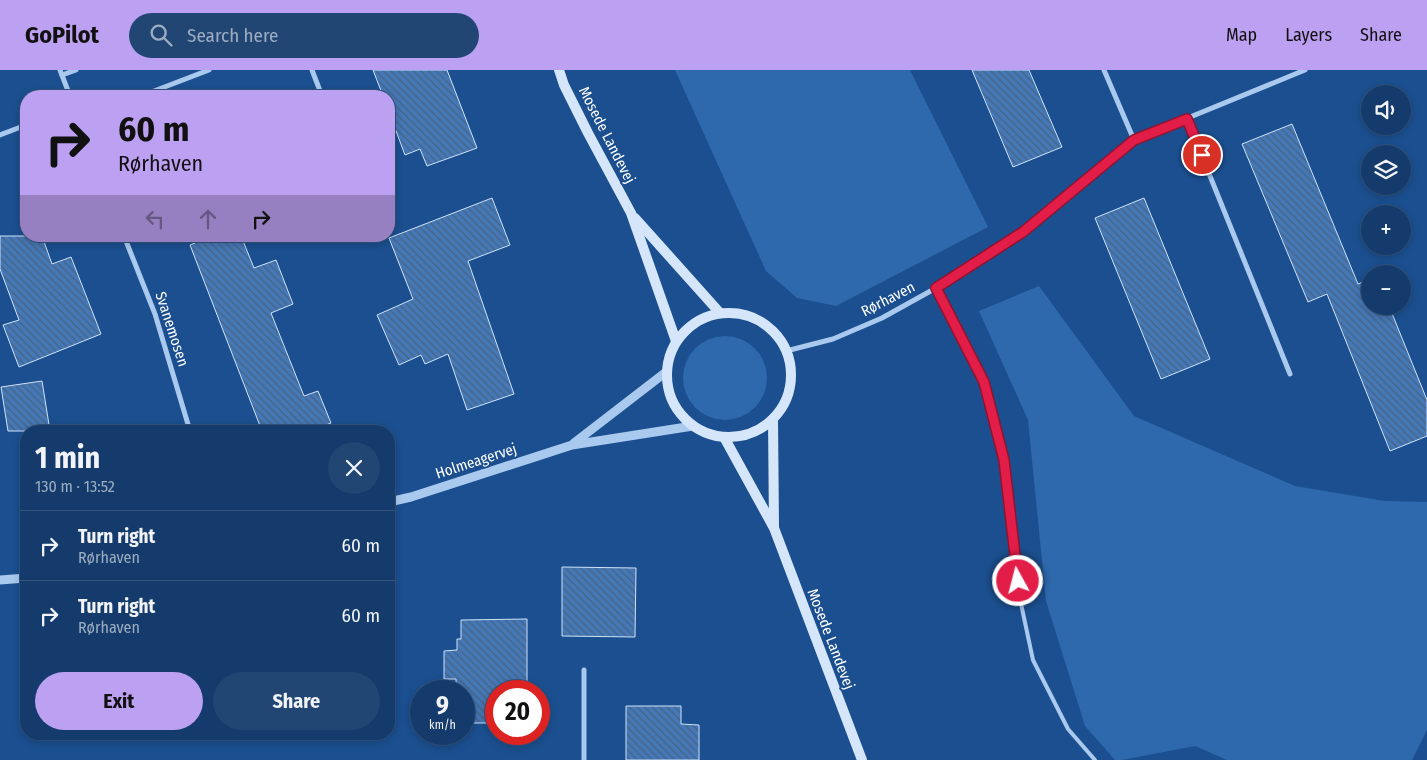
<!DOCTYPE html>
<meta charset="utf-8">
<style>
:root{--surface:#143b6b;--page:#214673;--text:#f1f3f6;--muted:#9dadc1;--line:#33557e;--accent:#bca0f2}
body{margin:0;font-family:"Fira Sans Condensed",sans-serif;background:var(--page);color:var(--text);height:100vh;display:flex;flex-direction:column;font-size:19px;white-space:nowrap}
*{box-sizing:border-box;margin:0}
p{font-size:16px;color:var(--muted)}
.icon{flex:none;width:28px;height:28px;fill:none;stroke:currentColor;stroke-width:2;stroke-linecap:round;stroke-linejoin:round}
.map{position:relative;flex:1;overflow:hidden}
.drawer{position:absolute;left:20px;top:355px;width:375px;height:315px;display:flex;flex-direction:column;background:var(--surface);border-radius:20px;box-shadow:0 2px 8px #0003,0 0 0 1px var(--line)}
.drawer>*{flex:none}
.top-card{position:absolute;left:20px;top:20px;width:375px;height:152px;border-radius:20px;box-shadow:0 2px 8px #0003,0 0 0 1px var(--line);background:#bca0f2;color:#111;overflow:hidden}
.tools{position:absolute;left:1361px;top:15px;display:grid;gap:10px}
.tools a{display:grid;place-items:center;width:50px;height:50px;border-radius:50%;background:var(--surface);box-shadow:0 2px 8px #0003,0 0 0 1px var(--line);font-size:25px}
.speed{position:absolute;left:410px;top:610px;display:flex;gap:10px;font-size:25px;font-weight:700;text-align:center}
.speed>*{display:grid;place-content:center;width:65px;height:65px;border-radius:50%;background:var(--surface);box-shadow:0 2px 8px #0003,0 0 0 1px var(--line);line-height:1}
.speed small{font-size:12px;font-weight:400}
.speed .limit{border:8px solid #d22;background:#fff;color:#111}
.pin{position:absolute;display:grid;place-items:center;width:42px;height:42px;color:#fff;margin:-21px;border:2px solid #fff;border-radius:50%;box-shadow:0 1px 5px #0007}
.me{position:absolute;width:55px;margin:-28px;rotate:353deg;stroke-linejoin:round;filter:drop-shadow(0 0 4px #0008)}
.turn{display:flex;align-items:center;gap:18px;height:105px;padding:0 15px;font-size:22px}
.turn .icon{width:65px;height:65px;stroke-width:2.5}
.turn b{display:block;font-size:35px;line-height:42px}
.lanes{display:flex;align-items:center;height:48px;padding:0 15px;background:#0003;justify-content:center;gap:25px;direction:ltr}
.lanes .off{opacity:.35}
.round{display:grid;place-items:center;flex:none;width:52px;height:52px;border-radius:26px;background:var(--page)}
.summary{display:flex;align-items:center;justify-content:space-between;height:85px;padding:0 15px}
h1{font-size:30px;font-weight:700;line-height:38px}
.button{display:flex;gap:10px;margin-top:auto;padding:10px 15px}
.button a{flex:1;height:58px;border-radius:30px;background:var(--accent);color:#111;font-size:20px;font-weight:700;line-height:58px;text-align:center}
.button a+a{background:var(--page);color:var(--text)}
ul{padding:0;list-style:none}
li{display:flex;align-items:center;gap:15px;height:70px;padding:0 15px;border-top:1px solid var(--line)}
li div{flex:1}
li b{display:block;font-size:19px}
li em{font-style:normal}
header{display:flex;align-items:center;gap:30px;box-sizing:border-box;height:70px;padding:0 25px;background:var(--accent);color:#111}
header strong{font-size:24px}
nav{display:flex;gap:28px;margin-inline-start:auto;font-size:18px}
.search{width:350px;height:45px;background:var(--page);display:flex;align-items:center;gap:12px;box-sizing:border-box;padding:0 18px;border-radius:28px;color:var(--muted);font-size:19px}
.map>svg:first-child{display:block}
.grass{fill:#2e69ad}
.building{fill:url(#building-back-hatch);stroke:#cfe3fa}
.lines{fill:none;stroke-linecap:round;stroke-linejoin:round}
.service{stroke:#a9c9ee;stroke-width:4}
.minor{stroke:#a9c9ee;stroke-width:5}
.tertiary{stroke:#a9c9ee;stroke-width:9}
.secondary{stroke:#d6e6fa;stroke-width:10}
.route-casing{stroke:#92132f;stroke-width:12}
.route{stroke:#e11d48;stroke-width:9}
.labels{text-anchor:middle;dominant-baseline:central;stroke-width:4;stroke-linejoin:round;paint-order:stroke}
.street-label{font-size:15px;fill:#fff;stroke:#1b4f8f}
</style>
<header>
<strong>GoPilot</strong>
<div class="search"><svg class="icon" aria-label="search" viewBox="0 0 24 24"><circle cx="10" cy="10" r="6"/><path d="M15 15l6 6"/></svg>Search here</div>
<nav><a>Map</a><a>Layers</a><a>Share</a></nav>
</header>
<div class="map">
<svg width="1427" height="690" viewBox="0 0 1427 690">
<defs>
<pattern id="building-back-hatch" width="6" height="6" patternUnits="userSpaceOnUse" patternTransform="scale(1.25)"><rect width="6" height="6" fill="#4478b7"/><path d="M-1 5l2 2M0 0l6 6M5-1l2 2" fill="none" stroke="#486282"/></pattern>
</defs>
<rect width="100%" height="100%" fill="#1b4f8f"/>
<g class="grass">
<path d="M 675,0 L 910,0 L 988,157 L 836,236 L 797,228 L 766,201 Z"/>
<path d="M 1039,216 L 1134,346 L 1295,416 L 1385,431 L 1427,432 L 1427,660 L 1412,690 L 1227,690 L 1195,676 L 1122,690 L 1115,690 L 1085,656 L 1046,531 L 1028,350 L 979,241 Z"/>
<circle cx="725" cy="308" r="42"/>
</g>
<g class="building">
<path d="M 373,0 L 447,0 L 477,78 L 427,96 L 420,79 L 405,85 L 389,42 L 389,26 L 383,26 Z"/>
<path d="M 972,0 L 1029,0 L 1062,77 L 1013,97 Z"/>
<path d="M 1292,54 L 1358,214 L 1370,209 L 1370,236 L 1389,236 L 1427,330 L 1427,366 L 1390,381 L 1327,224 L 1308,232 L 1242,74 Z"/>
<path d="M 492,128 L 510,175 L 468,191 L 514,324 L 467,340 L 448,284 L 425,294 L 421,285 L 399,295 L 377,245 L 413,229 L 389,168 Z"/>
<path d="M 1144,128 L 1210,289 L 1161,309 L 1095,148 Z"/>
<path d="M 0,166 L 42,166 L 52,194 L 71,187 L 101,264 L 19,297 L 3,255 L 19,250 L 0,199 Z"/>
<path d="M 211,166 L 241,166 L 254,198 L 276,190 L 293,234 L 271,243 L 304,326 L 318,321 L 331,353 L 311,361 L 262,361 L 190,175 Z"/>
<path d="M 42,311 L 50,361 L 8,361 L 1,317 Z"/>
<path d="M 562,497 L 636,498 L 635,567 L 562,566 Z"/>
<path d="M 527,549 L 527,621 L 496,621 L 496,653 L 464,653 L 464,621 L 456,621 L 456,609 L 444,609 L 444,581 L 457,580 L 457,569 L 461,569 L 461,550 Z"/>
<path d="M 626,636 L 681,636 L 681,654 L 699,655 L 699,690 L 626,690 Z"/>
</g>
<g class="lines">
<path class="service" d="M 936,218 L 984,312 L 1004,390 L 1020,529 L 1033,590 L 1068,659 L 1095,690"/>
<g class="minor">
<path d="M 60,0 L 70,26"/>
<path d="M 312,0 L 322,26"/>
<path d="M 1104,0 L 1134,70"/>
<path d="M 62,5 L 76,0"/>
<path d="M 141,26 L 209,0"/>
<path d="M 1187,49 L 1290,304"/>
<path d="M 0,65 L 26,55"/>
<path d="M 124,166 L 155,244 L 190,361"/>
<path d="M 786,281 L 833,269 L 882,248 L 936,218 L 1023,162 L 1134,70 L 1305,0"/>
<path d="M 584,690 L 584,600"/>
</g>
<g class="tertiary">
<path d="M 574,373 L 666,302"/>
<path d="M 389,432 L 411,427 L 572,375 L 693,356"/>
<path d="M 0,510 L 26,508"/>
</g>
<g class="secondary">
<path d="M 559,0 L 564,15 L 588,63 L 631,143 L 676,271"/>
<path d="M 635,148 L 720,243"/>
<circle cx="729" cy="305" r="62"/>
<path d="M 773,349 L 774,457"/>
<path d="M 724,367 L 774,458 L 862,690"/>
</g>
</g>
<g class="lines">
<defs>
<path id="route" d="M 1018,511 L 1004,390 L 984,312 L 936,218 L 1023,162 L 1134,70 L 1187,49 L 1202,85"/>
</defs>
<use href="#route" class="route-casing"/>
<use href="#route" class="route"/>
</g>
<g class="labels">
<g class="street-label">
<text transform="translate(607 65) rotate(63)">Mosede Landevej</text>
<text transform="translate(888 229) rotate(-27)">Rørhaven</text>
<text transform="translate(172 259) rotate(72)">Svanemosen</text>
<text transform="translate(476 391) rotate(-18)">Holmeagervej</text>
<text transform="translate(831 569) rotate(69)">Mosede Landevej</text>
</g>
</g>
</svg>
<div class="tools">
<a><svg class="icon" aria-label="sound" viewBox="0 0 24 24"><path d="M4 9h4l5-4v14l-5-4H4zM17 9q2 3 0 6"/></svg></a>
<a><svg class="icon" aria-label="layers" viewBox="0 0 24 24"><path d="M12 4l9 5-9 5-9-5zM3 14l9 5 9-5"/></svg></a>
<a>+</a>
<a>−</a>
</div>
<div class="speed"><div>9<small>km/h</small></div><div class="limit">20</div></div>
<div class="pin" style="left:1202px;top:85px;background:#d93025"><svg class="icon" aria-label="arrive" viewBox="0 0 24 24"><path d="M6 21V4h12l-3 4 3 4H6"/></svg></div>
<svg class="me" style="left:1018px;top:511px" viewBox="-20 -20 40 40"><circle r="17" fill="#e11d48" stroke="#fff" stroke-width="3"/><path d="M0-11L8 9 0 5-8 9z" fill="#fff"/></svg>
<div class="top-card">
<div class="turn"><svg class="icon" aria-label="right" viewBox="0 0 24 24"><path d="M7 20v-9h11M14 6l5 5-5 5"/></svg><div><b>60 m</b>Rørhaven</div></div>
<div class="lanes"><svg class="icon off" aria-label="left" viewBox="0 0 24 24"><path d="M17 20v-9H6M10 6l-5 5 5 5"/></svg><svg class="icon off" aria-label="ahead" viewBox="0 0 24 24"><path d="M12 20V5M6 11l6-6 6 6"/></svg><svg class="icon" aria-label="right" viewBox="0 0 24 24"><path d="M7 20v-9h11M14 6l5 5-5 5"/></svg></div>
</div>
<section class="drawer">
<div class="summary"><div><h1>1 min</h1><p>130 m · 13:52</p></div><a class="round"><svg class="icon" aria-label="close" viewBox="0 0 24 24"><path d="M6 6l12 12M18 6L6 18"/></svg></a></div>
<ul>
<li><svg class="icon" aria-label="right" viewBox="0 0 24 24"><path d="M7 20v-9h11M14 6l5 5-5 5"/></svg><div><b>Turn right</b><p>Rørhaven</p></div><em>60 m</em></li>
<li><svg class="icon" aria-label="right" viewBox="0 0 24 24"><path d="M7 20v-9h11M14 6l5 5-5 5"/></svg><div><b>Turn right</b><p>Rørhaven</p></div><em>60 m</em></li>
</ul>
<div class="button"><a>Exit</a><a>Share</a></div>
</section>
</div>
